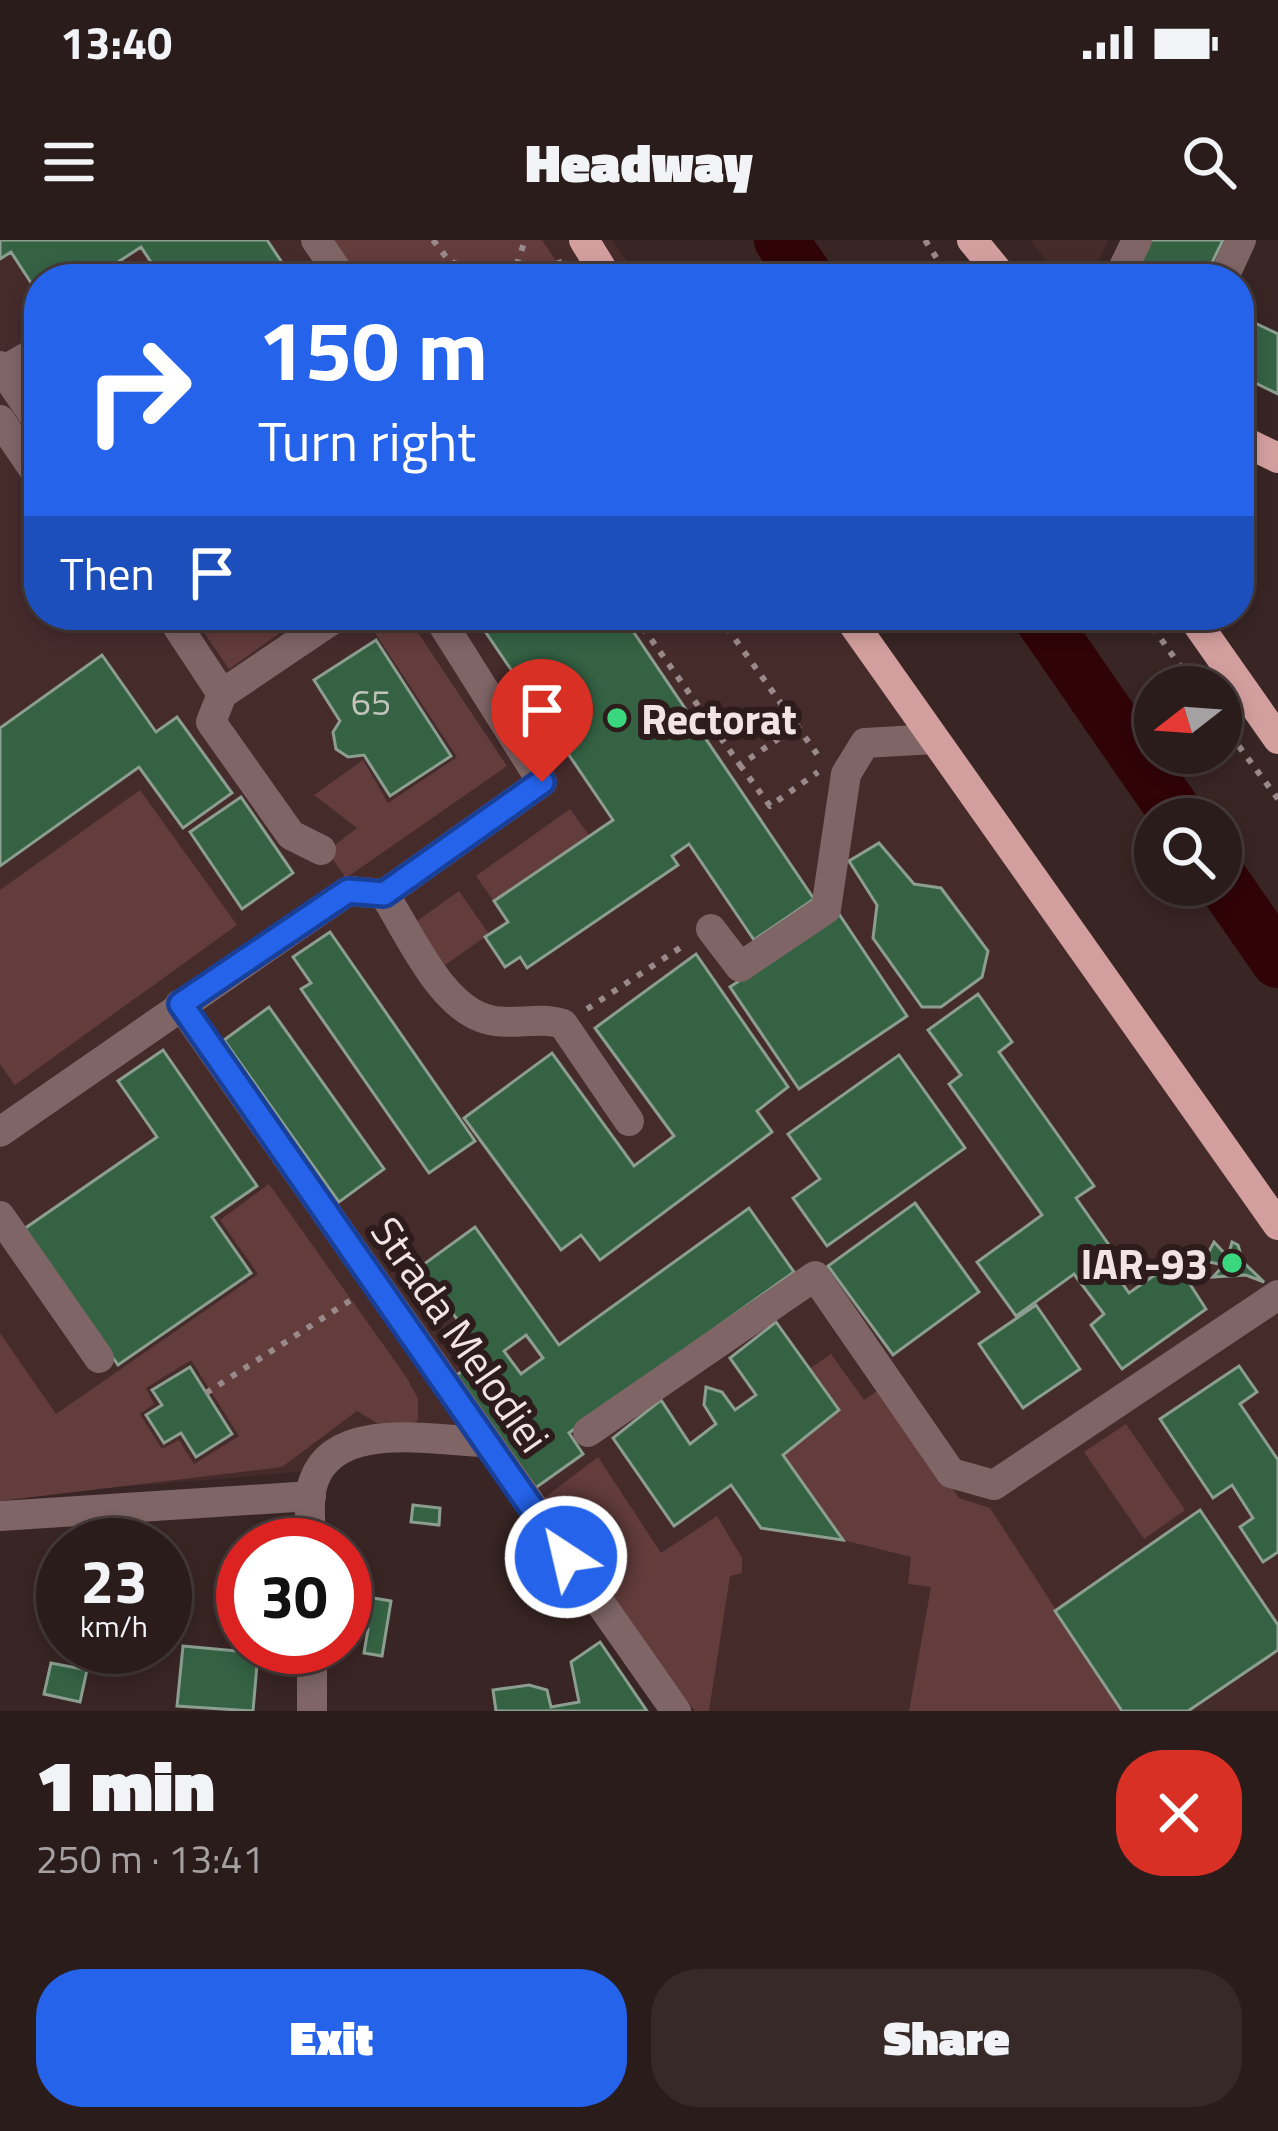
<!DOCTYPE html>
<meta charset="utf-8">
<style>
:root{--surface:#2a1c1b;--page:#362928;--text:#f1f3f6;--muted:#a5a1a3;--line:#463a3a;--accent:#2563eb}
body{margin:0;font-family:"Titillium Web",sans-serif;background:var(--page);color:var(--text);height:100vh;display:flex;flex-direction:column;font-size:45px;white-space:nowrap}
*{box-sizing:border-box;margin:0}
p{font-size:39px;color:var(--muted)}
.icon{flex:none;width:66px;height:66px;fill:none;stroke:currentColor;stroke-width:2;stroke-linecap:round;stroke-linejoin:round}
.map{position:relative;height:1471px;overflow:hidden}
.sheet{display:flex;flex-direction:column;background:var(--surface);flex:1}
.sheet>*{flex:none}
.hud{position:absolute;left:24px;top:24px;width:1230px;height:366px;border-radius:48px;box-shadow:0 6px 18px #0003,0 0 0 3px var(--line);background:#2563eb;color:#fff;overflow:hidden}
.needle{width:78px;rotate:253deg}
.buttons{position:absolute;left:1134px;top:426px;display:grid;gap:24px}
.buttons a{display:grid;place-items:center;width:108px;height:108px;border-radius:50%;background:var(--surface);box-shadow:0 6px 18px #0003,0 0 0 3px var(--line);font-size:60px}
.speed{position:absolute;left:36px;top:1278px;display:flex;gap:24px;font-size:60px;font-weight:700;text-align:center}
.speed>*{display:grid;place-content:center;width:156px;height:156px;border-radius:50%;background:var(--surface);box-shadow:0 6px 18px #0003,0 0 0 3px var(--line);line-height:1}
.speed small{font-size:30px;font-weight:400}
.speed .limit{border:18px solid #d22;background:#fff;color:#111}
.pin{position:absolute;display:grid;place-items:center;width:102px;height:102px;color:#fff;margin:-123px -51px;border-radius:50% 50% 50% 0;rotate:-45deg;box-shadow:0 0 12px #0007}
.pin .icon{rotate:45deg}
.me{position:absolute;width:132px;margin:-66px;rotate:325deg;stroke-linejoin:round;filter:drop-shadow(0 0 9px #0008)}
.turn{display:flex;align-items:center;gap:42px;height:252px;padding:0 36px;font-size:54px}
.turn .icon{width:156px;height:156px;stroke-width:2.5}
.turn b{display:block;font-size:84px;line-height:102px}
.then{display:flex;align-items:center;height:114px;padding:0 36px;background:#0003;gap:24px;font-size:45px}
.round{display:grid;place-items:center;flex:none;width:126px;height:126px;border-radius:48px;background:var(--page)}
.summary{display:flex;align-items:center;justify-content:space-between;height:204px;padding:0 36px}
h1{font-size:72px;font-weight:800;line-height:90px}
.primary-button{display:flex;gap:24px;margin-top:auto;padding:24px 36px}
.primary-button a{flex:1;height:138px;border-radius:48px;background:var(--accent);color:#fff;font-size:48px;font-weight:800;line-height:138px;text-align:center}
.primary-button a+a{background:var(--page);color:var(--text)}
.status{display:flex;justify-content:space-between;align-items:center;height:84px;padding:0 60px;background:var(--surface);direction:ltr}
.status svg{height:33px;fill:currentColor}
header{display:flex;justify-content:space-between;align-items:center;height:156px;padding:0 36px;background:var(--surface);font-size:54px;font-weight:800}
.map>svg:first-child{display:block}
.built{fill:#462b2b}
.green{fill:#633c3c;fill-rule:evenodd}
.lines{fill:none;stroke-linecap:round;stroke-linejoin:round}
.river{stroke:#300307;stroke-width:54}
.building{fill:#346243;stroke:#8b9e90;stroke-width:3;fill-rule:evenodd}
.path{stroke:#9a8989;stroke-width:6;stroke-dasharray:6 9;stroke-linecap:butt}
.minor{stroke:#7f6565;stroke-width:30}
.major{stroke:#d39f9e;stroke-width:30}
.route-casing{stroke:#184099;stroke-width:30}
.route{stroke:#2563eb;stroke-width:21}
.poi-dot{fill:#3bd77f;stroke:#2e1b1b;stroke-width:4.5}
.labels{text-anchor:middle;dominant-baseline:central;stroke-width:12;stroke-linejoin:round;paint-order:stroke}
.number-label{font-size:36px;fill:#c2c4bc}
.poi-label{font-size:42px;font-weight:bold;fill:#f2e4e4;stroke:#2e1b1b;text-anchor:start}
.street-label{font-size:42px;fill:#f2e4e4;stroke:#2e1b1b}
</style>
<div class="status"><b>13:40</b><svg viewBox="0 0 49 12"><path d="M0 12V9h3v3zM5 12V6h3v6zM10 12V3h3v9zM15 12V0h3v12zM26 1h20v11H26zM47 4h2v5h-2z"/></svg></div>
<header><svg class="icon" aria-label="menu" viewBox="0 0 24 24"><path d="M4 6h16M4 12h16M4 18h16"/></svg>Headway<svg class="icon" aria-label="search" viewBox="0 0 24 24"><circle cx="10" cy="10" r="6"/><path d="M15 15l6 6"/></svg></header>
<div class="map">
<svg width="1278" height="1471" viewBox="0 0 1278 1471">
<rect width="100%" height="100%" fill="#382524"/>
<g class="built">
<path d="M 0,0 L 612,0 L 640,39 L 39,39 L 39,375 L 854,375 L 1278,985 L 1278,1471 L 681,1471 L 496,1192 L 323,1214 L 300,1232 L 0,1257 Z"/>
<path d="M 1030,0 L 1108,0 L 1091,39 L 1061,39 Z"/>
</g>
<g class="green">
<path d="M 329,0 L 542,0 L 568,39 L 356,39 Z"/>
<path d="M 192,375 L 305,375 L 229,429 Z"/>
<path d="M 369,375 L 406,375 L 507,526 L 346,638 L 327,611 L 357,588 L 314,555 L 363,520 L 388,563 L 457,517 L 365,378 Z"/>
<path d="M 140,550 L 237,685 L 15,845 L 0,824 L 0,650 Z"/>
<path d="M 570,569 L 599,609 L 504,676 L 476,636 Z"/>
<path d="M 459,651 L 489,694 L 441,728 L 410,686 Z"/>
<path d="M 269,944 L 407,1138 L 418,1159 L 418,1180 L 406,1189 L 377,1183 L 357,1171 L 282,1227 L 0,1261 L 0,1093 L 56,1174 L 258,1034 L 220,980 ZM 191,1120 L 239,1196 L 194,1224 L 179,1200 L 162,1209 L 140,1174 L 154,1164 L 146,1148 Z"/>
<path d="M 831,1114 L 864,1160 L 881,1148 L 959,1258 L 990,1268 L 1122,1471 L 909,1471 L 931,1347 L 908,1344 L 911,1317 L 843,1300 L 783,1215 L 809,1129 Z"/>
<path d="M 1126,1184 L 1185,1270 L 1144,1299 L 1084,1212 Z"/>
<path d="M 598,1217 L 661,1313 L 717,1276 L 742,1318 L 742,1333 L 730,1336 L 709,1471 L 695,1471 L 540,1261 Z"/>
</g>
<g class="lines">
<g class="river">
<path d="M 781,0 L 808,39"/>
<path d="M 1039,375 L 1180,579"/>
<path d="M 1221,639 L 1278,721"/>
</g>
</g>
<g class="building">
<path d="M 0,0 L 267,0 L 293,39 L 162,39 L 141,7 L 92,39 L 39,39 L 39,55 L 11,12 L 0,19 Z"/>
<path d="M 1149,0 L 1223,0 L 1204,39 L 1147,39 L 1133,32 Z"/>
<path d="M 1253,82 L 1278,94 L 1278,154 L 1239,135 L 1239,111 Z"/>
<path d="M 474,375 L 622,375 L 814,659 L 754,700 L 689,604 L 672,616 L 678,625 L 527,728 L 520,717 L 505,727 L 485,697 L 508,682 L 494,661 L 613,580 Z"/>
<path d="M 376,400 L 451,516 L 390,556 L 364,515 L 348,517 L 336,509 L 333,492 L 340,481 L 314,440 Z"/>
<path d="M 102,415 L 156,492 L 177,477 L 232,553 L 183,588 L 139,527 L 0,626 L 0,488 Z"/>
<path d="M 241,557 L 293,633 L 242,669 L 190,592 Z"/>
<path d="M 879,603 L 914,644 L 941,648 L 988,711 L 982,737 L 941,767 L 922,767 L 873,698 L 877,665 L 849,621 Z"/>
<path d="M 839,674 L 907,776 L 799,849 L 730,747 Z"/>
<path d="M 330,692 L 475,901 L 429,933 L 301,749 L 311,743 L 293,717 Z"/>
<path d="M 696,714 L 788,847 L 757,871 L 772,892 L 600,1020 L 581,995 L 561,1010 L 464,878 L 552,813 L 634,926 L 674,896 L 595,788 Z"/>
<path d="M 978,754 L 1012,802 L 999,812 L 1094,946 L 1076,958 L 1114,1012 L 1105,1018 L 1129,1053 L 1175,1021 L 1206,1069 L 1122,1129 L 1091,1085 L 1104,1074 L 1074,1034 L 1016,1076 L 977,1022 L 1042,975 L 949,844 L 961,835 L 928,790 Z"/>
<path d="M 269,767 L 384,929 L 339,962 L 224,800 Z"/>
<path d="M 163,810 L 257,946 L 212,977 L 251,1033 L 118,1125 L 24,989 L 157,897 L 118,841 Z"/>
<path d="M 899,815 L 965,908 L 827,1006 L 793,958 L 820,939 L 788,894 Z"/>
<path d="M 915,963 L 979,1052 L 893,1115 L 828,1026 Z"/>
<path d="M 749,968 L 794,1032 L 569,1193 L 583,1214 L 534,1249 L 454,1137 L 483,1116 L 420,1027 L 475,987 L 559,1105 ZM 526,1095 L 543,1118 L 521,1134 L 504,1111 Z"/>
<path d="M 1214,1002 L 1228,1017 L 1232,1002 L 1238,1005 L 1243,1022 L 1264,1042 L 1246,1035 L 1213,1037 L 1224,1025 L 1204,1021 Z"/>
<path d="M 1036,1065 L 1080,1129 L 1023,1168 L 979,1104 Z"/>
<path d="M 776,1082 L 839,1170 L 783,1215 L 843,1300 L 761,1288 L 731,1245 L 674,1286 L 613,1198 L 661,1160 L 690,1204 L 716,1184 L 704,1165 L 706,1147 L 722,1152 L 735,1170 L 756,1155 L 730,1118 Z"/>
<path d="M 1239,1126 L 1257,1152 L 1240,1164 L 1278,1220 L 1278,1312 L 1263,1322 L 1240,1287 L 1253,1278 L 1232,1245 L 1213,1258 L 1160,1179 Z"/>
<path d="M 190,1127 L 232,1194 L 196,1217 L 181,1193 L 164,1203 L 146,1175 L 162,1165 L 152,1150 Z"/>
<path d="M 413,1265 L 440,1268 L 439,1285 L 411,1282 Z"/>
<path d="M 1200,1270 L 1278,1385 L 1278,1410 L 1188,1471 L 1122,1471 L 1055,1371 Z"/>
<path d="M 46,1317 L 63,1317 L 63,1358 L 47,1359 Z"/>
<path d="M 356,1355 L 391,1361 L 382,1416 L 364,1413 L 368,1389 L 351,1386 Z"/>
<path d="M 600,1402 L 647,1471 L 496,1471 L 493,1450 L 529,1445 L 547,1450 L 551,1467 L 579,1462 L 571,1422 Z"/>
<path d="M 183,1406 L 258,1413 L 253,1471 L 177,1466 Z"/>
<path d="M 51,1423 L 87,1430 L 80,1462 L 44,1454 Z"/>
</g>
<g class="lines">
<g class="path">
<path d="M 433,0 L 463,39"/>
<path d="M 925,0 L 950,39"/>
<path d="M 452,22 L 480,34 L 513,36 L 525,0"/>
<path d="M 513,36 L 562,22"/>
<path d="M 634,375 L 740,525 L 797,486"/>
<path d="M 718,375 L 822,521"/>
<path d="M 1144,375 L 1195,447"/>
<path d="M 1221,482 L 1278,559"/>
<path d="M 740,525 L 770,566 L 818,532"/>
<path d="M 587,769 L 686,704"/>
<path d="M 206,1153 L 351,1060"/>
</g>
<g class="minor">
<path d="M 316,0 L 343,39"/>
<path d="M 1118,39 L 1137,0"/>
<path d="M 1223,39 L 1241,0"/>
<path d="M 0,126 L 39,183"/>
<path d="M 3,131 L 39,110"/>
<path d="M 0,180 L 39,237"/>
<path d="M 170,375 L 222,454 L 339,375"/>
<path d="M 222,454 L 211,482 L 291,595 L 321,610"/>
<path d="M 384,654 C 409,692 441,770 490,780 C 514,786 539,776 563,784 L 629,881"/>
<path d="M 711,689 L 740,727 L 826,669 L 846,534 L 865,503 L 934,499"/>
<path d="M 180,764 L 676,1471"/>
<path d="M 0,892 L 348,651 L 384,654 L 542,542 L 437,375"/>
<path d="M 0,976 L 99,1118"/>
<path d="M 588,1192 L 815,1036 L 951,1233 L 994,1245 L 1278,1055"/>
<path d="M 0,1276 L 311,1256"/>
<path d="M 311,1305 C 311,1284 307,1259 314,1240 C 336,1179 435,1201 485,1202"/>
<path d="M 312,1407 L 312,1471"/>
</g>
<g class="major">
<path d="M 584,0 L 608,39"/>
<path d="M 972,0 L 1004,39"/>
<path d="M 1239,199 L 1278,218"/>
<path d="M 847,375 L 1278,985"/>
<path d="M 1191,375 L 1278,499"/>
</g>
</g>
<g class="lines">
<defs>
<path id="route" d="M 542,542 L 384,654 L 348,651 L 181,764 L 566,1317"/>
</defs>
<use href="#route" class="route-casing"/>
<use href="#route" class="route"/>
</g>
<g class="poi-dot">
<circle cx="617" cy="478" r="12"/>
<circle cx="1232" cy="1023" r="12"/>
</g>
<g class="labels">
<g class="number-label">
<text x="371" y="461">65</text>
</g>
<g class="poi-label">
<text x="641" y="478">Rectorat</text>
<text x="1208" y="1023" text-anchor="end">IAR-93</text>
</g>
<g class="street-label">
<text transform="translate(461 1094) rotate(55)">Strada Melodiei</text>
</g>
</g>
</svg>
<div class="buttons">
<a><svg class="needle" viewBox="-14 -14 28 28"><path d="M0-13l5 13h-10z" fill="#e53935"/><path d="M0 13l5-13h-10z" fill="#a5a1a3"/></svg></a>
<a><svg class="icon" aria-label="search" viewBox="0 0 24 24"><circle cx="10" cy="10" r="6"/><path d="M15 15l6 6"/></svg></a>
</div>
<div class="speed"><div>23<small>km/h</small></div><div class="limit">30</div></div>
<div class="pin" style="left:542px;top:542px;background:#d93025"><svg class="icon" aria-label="arrive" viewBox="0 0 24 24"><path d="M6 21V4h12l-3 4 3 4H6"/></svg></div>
<svg class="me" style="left:566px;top:1317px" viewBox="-20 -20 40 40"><circle r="17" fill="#2563eb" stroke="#fff" stroke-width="3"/><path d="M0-11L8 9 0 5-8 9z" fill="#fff"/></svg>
<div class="hud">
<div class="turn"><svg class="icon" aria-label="right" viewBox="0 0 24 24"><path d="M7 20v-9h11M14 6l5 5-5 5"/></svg><div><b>150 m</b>Turn right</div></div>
<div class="then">Then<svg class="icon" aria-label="arrive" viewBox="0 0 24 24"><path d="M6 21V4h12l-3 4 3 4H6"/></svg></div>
</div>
</div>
<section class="sheet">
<div class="summary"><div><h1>1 min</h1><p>250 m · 13:41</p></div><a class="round" style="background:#d93025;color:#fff"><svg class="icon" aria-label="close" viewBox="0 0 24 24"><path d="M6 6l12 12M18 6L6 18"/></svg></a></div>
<div class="primary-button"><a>Exit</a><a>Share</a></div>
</section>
